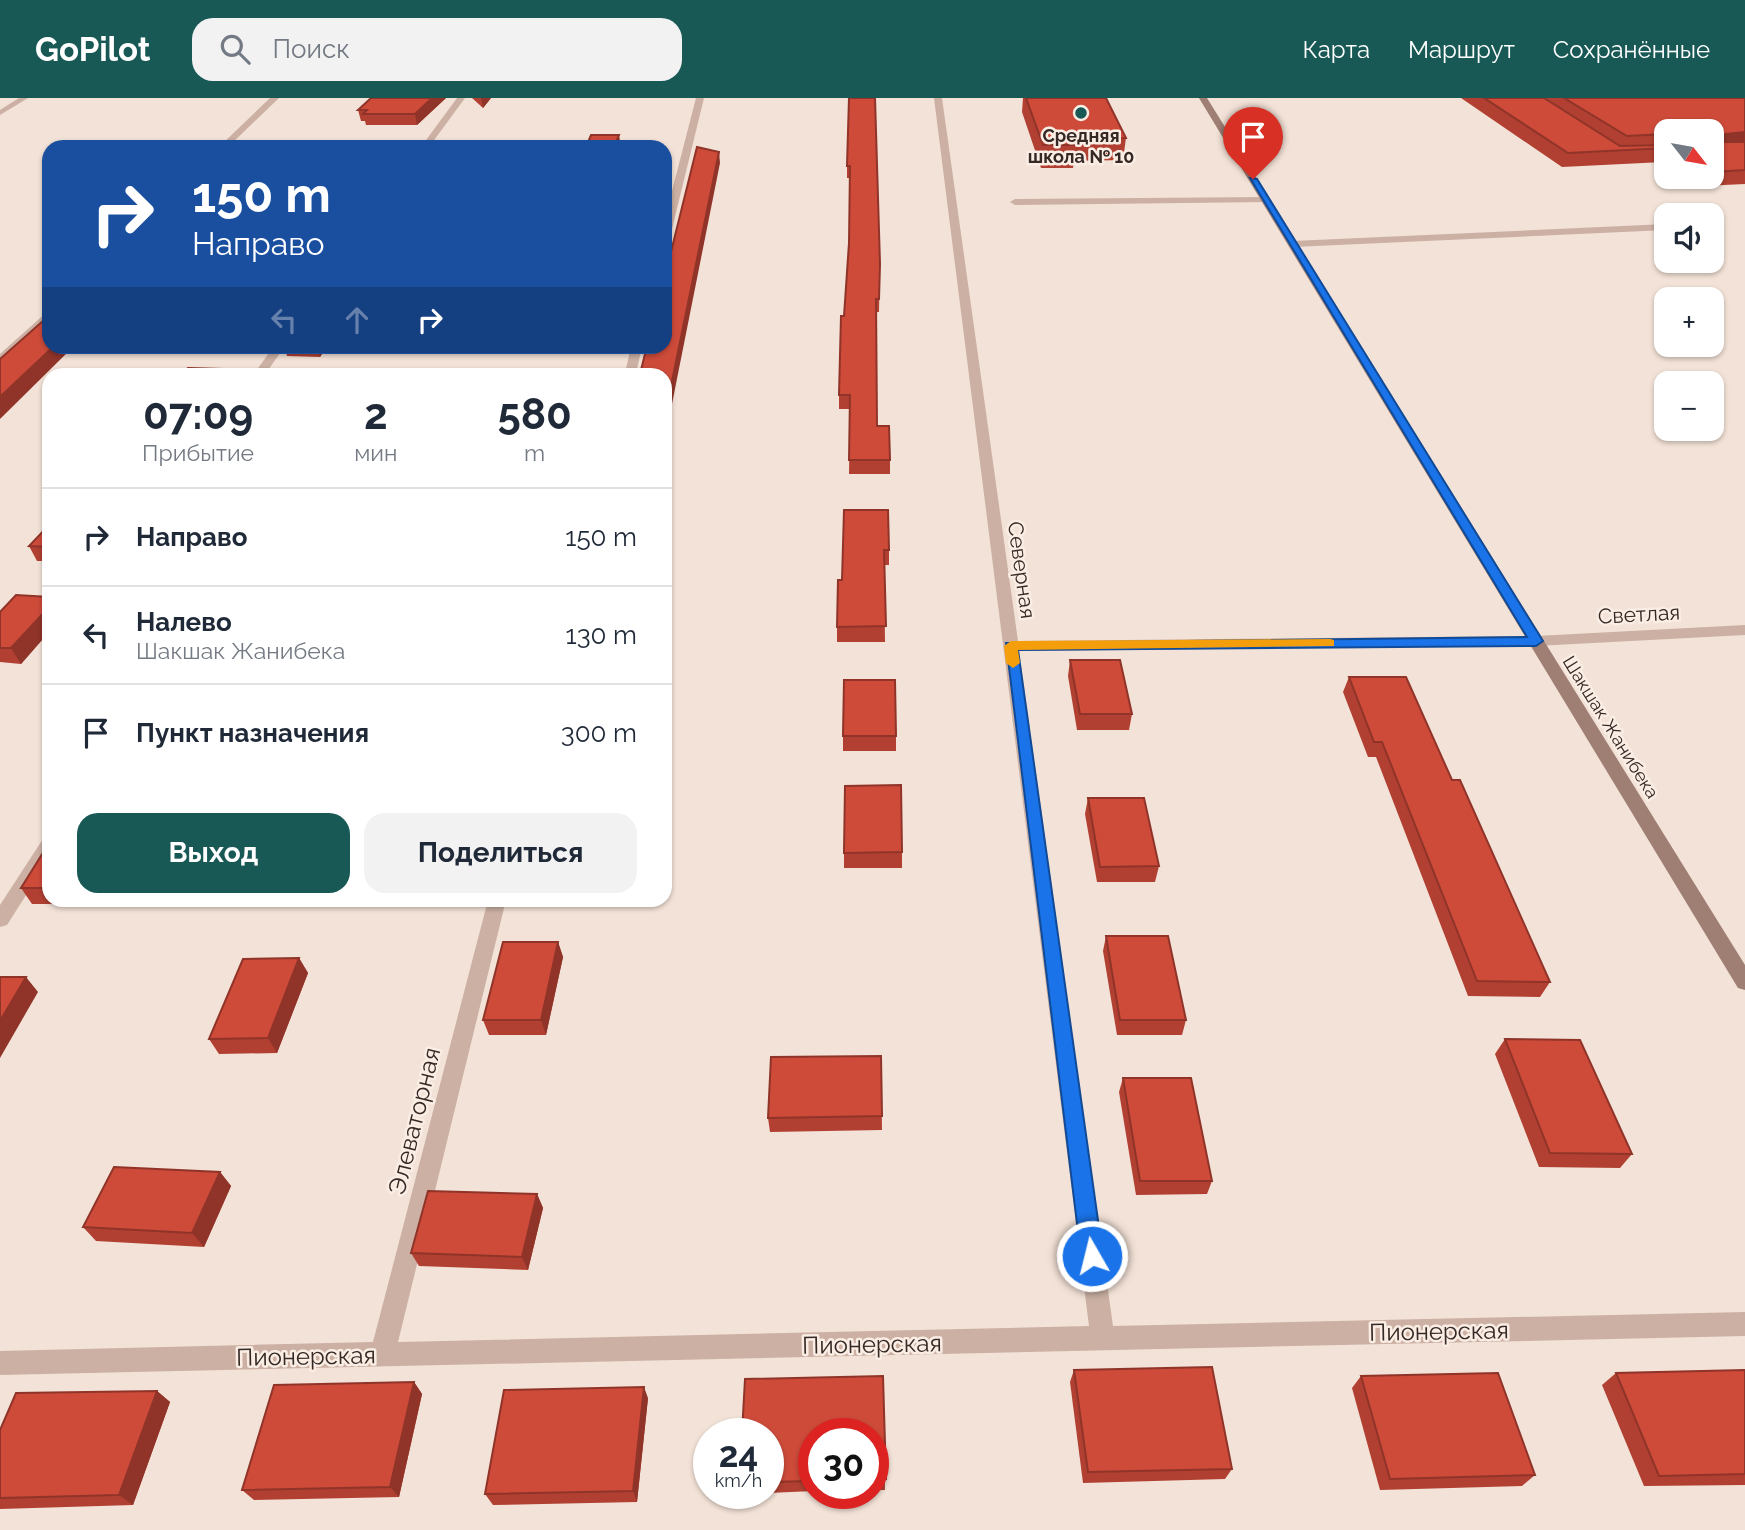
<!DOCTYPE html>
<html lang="ru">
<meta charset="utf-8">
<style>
:root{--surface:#fff;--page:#f2f2f3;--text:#1f2937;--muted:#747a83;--line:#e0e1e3;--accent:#185956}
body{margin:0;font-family:Raleway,sans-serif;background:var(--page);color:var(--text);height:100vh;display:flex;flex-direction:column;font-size:26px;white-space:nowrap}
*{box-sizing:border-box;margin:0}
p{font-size:23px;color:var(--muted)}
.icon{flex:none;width:38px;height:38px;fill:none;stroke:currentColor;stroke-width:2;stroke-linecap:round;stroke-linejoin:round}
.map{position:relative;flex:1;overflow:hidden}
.details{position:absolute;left:42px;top:270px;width:630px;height:539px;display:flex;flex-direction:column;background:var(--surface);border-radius:21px;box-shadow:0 2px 5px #0004}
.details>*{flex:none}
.guide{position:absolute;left:42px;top:42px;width:630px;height:214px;border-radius:21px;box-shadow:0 2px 5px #0004;background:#1a4fa0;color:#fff;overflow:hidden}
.needle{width:46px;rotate:121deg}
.buttons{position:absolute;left:1654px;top:21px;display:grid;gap:14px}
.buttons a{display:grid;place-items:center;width:70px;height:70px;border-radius:14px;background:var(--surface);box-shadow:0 2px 5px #0004;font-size:35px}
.speed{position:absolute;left:693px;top:1320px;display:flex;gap:14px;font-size:35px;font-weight:700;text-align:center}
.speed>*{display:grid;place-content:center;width:91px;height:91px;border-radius:50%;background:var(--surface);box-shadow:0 2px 5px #0004;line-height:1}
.speed small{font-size:18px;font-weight:400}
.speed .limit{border:10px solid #d22;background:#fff;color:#111}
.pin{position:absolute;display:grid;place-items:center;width:60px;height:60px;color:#fff;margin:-72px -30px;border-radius:50% 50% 50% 0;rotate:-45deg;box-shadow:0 0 7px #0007}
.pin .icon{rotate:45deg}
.me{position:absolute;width:77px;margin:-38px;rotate:352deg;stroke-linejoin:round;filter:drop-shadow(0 0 5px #0008)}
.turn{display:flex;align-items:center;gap:24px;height:147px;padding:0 35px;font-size:32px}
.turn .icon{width:91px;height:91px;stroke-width:2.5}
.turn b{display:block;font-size:49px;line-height:60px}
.lanes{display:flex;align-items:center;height:66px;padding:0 35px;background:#0003;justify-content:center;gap:35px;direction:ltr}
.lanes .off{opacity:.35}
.eta{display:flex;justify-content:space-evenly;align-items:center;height:119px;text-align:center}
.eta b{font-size:42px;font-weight:700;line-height:49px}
.button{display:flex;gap:14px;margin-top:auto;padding:14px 35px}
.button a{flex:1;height:80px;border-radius:21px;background:var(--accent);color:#fff;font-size:28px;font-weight:700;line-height:80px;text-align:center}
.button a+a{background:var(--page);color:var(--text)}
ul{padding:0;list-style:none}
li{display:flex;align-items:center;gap:21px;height:98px;padding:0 35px;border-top:2px solid var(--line)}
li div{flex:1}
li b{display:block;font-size:26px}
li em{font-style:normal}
header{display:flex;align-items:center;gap:42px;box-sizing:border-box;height:98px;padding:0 35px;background:var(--accent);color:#fff}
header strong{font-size:33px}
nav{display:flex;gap:38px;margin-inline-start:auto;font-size:24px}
.search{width:490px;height:63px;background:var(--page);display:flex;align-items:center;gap:18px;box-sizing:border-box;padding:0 24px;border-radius:21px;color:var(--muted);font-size:26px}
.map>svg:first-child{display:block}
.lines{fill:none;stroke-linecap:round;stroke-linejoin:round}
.service{fill:#cbb0a3;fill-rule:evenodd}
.minor{fill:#cbb0a3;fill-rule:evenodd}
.secondary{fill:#9f7e74;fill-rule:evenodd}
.wall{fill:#b14032}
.shaded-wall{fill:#903429}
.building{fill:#ce4b3a;stroke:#903429;stroke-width:2}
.route{fill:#1a73e8;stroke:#114b97;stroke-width:2}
.slow{fill:#f59e0b}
.poi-dot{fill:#185956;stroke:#faede4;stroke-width:2.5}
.labels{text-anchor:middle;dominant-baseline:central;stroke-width:5;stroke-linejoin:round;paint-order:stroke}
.far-poi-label{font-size:18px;font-weight:bold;fill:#352825;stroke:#faede4}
.far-street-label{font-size:18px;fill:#352825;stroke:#faede4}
.street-label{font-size:21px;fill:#352825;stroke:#faede4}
.near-street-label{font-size:24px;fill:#352825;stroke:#faede4}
</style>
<header>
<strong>GoPilot</strong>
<div class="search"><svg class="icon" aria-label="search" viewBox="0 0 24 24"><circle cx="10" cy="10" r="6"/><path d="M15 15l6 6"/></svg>Поиск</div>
<nav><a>Карта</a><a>Маршрут</a><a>Сохранённые</a></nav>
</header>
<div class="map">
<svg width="1745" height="1432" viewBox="0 0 1745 1432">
<rect width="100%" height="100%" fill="#f3e2d7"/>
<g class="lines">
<g class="service">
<path d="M 1266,99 L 1269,100 L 1269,104 L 1015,107 L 1010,104 L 1015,101 Z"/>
<path d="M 1666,126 L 1666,132 L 1293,149 L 1288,146 L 1293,143 Z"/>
</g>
<g class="minor">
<path d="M 19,0 L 28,0 L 0,17 L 0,12 Z"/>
<path d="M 270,0 L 279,0 L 228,49 L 219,49 Z"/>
<path d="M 457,0 L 465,0 L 429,49 L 421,49 Z"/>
<path d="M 696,0 L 704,0 L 670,139 L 665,142 L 665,120 Z"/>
<path d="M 934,0 L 942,0 L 1018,543 L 1536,538 L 1745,527 L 1745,537 L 1536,548 L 1019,553 L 1113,1228 L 1745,1214 L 1745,1238 L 0,1277 L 0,1253 L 373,1244 L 488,802 L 506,802 L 398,1244 L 1089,1228 Z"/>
<path d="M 49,212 L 49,221 L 0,265 L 0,256 Z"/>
<path d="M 274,248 L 285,248 L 266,275 L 258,275 L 256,273 Z"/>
<path d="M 631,248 L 642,248 L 636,276 L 625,276 Z"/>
<path d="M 49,739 L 49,761 L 7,827 L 0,829 L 0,807 L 43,741 Z"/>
</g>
<path class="secondary" d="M 1199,0 L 1207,0 L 1745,867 L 1745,892 L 1738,890 Z"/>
</g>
<g class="wall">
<path d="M 446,0 L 417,27 L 366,27 L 365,23 L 361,23 L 358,12 Z"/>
<path d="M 472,0 L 491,0 L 483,10 Z"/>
<path d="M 849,0 L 880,166 L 879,214 L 876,214 L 877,328 L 890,362 L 890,376 L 849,376 L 850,311 L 839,311 L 839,297 L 849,145 L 850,80 L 847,80 L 847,68 Z"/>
<path d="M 1023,0 L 1106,0 L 1126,40 L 1123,62 L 1074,63 L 1073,70 L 1041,70 L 1022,14 Z"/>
<path d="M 1461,0 L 1745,0 L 1745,86 L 1702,88 L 1687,79 L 1712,79 L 1712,33 L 1666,33 L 1666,66 L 1663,64 L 1562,69 Z"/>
<path d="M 284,248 L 327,248 L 320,259 L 287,258 Z"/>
<path d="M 511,248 L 543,248 L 541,253 L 512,254 Z"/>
<path d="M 844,412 L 889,452 L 889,467 L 884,467 L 885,544 L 837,544 L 837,529 L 842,482 Z"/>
<path d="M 49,427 L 49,463 L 37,463 L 29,448 Z"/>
<path d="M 49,499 L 49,534 L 21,566 L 0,564 L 0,514 Z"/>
<path d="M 1070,562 L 1132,616 L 1129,632 L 1077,632 L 1068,578 Z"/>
<path d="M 1349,579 L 1452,682 L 1550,884 L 1540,899 L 1468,898 L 1376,659 L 1368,659 L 1343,594 Z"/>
<rect x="843" y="638" width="53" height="15"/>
<path d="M 1088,700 L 1159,768 L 1155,784 L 1097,784 L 1085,716 Z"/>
<path d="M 49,745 L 49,802 L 90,802 L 87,806 L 32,806 L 21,790 Z"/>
<path d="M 902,754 L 902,770 L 844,770 L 844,755 Z"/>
<path d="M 284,802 L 340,802 L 338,805 L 286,806 Z"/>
<path d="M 1106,838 L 1186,922 L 1182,937 L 1117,937 L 1103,853 Z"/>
<path d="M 558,844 L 563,859 L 546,937 L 489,937 L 483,922 Z"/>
<path d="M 299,860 L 308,875 L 277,955 L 219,956 L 209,941 Z"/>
<path d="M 1505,941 L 1632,1056 L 1620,1070 L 1539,1069 L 1495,956 Z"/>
<path d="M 881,958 L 882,1032 L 770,1034 L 768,1020 Z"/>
<path d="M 1123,980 L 1212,1083 L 1207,1096 L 1136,1097 L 1119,994 Z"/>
<path d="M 220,1074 L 231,1088 L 204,1149 L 96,1143 L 83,1129 Z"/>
<path d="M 537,1096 L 543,1110 L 528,1172 L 419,1168 L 411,1155 Z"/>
<path d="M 1074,1272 L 1232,1371 L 1225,1381 L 1083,1385 L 1070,1284 Z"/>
<path d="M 1745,1272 L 1745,1387 L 1644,1388 L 1602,1287 L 1616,1275 Z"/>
<path d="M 883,1278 L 885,1392 L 873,1392 L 873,1335 L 814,1335 L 814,1393 L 768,1395 L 768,1335 L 742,1335 L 745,1281 Z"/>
<path d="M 1361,1278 L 1535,1377 L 1522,1388 L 1380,1392 L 1352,1290 Z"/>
<path d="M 414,1284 L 422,1296 L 399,1399 L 254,1402 L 242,1392 Z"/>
<path d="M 157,1293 L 170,1304 L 133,1407 L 0,1411 L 0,1332 Z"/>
<path d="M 648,1300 L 637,1404 L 493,1407 L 485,1396 Z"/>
</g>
<g class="shaded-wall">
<path d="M 432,0 L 446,0 L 417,27 L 415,16 Z"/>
<path d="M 481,0 L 491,0 L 483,10 Z"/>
<path d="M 1745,34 L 1745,46 L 1712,50 L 1715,37 Z"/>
<path d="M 619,37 L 621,49 L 614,49 Z"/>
<path d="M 719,54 L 720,65 L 665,341 L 665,317 Z"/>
<path d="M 54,248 L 74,248 L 0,321 L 0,299 Z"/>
<path d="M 317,248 L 327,248 L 320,259 Z"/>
<path d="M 221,271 L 224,276 L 216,276 Z"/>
<path d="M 49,509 L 49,534 L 21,566 L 11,550 Z"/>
<path d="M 558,844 L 563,859 L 546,937 L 541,922 Z"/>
<path d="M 299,860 L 308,875 L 277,955 L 268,940 Z"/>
<path d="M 26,879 L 38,894 L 0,960 L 0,923 Z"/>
<path d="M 220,1074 L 231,1088 L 204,1149 L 192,1135 Z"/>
<path d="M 537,1096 L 543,1110 L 528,1172 L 522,1159 Z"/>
<path d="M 414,1284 L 422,1296 L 399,1399 L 390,1389 Z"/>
<path d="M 644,1289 L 648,1300 L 637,1404 L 633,1393 Z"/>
<path d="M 157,1293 L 170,1304 L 133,1407 L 119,1397 Z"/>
</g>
<g class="building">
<path d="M 371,0 L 432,0 L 415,16 L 363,16 L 367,12 L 358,12 Z"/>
<path d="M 849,0 L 875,0 L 880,166 L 879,201 L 876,201 L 877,328 L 889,328 L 890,362 L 849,362 L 850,297 L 839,297 L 841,218 L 844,218 L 849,145 L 850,68 L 847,68 Z"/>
<path d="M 1026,0 L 1106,0 L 1126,40 L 1073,41 L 1076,47 L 1043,47 Z"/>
<path d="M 1484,0 L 1544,0 L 1620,48 L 1666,47 L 1666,50 L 1568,55 Z"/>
<path d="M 1564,0 L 1745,0 L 1745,34 L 1715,37 L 1718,44 L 1745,44 L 1745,72 L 1712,74 L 1712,33 L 1666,33 L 1666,36 L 1627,38 Z"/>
<path d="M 591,37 L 619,37 L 614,49 L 586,49 Z"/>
<path d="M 697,49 L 719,54 L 665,317 L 665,276 L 640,276 L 647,248 L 665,248 L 665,178 Z"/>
<path d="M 44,222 L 49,222 L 49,248 L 54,248 L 0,299 L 0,261 Z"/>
<path d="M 188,270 L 221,271 L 216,276 L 181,276 Z"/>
<path d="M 844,412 L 888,412 L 889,452 L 884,452 L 886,528 L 837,529 L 838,482 L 842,482 Z"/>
<path d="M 49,427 L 49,449 L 29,448 Z"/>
<path d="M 16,497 L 49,499 L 49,509 L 11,550 L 0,550 L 0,514 Z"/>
<path d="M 1070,562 L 1120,562 L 1132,616 L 1080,616 Z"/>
<path d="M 1349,579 L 1406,579 L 1452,682 L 1460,682 L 1550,884 L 1477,883 L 1382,644 L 1374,644 Z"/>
<path d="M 844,582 L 895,582 L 896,638 L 843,638 Z"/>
<path d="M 901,687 L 902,754 L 844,755 L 845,688 Z"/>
<path d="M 1088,700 L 1144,700 L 1159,768 L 1100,769 Z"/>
<path d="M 49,745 L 49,790 L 21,790 Z"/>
<path d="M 1106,838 L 1168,838 L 1186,922 L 1120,922 Z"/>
<path d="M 503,844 L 558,844 L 541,922 L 483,922 Z"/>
<path d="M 299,860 L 268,940 L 209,941 L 243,861 Z"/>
<path d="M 0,879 L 26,879 L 0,923 Z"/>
<path d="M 1505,941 L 1580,942 L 1632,1056 L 1550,1055 Z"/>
<path d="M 881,958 L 882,1018 L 768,1020 L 771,959 Z"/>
<path d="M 1123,980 L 1191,980 L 1212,1083 L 1140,1083 Z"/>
<path d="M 114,1069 L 220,1074 L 192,1135 L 83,1129 Z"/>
<path d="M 428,1093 L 537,1096 L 522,1159 L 411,1155 Z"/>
<path d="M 1212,1269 L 1232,1371 L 1088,1374 L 1074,1272 Z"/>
<path d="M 1745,1272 L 1745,1376 L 1659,1378 L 1616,1275 Z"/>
<path d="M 1498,1275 L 1535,1377 L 1390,1381 L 1361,1278 Z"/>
<path d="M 883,1278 L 886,1381 L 873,1382 L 873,1335 L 814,1335 L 814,1383 L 768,1384 L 768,1335 L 742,1335 L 745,1281 Z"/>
<path d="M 414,1284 L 390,1389 L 242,1392 L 274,1287 Z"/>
<path d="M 644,1289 L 633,1393 L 485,1396 L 504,1292 Z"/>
<path d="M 157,1293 L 119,1397 L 0,1400 L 0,1332 L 16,1295 Z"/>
</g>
<path class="route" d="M 1250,80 L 1257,81 L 1543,543 L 1536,548 L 1018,552 L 1103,1158 L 1099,1165 L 1092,1168 L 1084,1165 L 1081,1158 L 1006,545 L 1527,539 Z"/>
<path class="slow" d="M 1330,541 L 1334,542 L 1334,548 L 1018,552 L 1020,565 L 1013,570 L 1006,565 L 1004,548 L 1011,543 Z"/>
<circle class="poi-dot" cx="1081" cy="15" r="7"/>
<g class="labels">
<g class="far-poi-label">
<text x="1081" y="37">Средняя<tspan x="1081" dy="21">школа № 10</tspan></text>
</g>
<g class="far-street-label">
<text transform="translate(1611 629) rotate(58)">Шакшак Жанибека</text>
</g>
<g class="street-label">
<text transform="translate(1022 472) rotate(82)">Северная</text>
<text transform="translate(1639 516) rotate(-3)">Светлая</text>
</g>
<g class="near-street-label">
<text transform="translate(414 1023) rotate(-76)">Элеваторная</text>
<text transform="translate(1439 1233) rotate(-1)">Пионерская</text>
<text transform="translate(872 1246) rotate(-1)">Пионерская</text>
<text transform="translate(306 1258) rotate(-1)">Пионерская</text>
</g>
</g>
</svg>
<div class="buttons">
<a><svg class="needle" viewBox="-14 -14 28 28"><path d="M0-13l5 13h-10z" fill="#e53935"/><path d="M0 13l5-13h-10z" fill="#747a83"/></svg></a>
<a><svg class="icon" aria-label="sound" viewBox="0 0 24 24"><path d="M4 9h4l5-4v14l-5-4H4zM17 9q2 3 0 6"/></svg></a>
<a>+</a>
<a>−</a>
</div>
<div class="speed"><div>24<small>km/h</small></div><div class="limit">30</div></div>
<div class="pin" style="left:1253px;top:81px;background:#d93025"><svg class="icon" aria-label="arrive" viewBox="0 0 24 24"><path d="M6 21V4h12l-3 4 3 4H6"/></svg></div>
<svg class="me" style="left:1092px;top:1158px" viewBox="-20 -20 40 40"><circle r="17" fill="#1a73e8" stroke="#fff" stroke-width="3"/><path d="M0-11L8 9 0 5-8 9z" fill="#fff"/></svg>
<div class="guide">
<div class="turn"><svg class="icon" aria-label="right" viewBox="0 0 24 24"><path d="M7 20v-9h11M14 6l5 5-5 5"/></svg><div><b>150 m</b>Направо</div></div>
<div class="lanes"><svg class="icon off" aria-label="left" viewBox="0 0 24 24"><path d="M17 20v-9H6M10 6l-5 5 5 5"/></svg><svg class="icon off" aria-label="ahead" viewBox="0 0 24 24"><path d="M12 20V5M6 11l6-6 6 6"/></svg><svg class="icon" aria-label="right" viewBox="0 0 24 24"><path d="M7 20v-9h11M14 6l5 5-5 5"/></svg></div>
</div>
<section class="details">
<div class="eta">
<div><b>07:09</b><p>Прибытие</p></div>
<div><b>2</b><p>мин</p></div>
<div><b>580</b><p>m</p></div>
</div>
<ul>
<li><svg class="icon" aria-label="right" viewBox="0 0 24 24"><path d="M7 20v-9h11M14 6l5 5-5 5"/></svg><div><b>Направо</b></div><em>150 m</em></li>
<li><svg class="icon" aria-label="left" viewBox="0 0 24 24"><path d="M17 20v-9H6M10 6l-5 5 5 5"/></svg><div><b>Налево</b><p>Шакшак Жанибека</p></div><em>130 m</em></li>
<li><svg class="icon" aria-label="arrive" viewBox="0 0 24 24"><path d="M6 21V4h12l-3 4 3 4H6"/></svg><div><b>Пункт назначения</b></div><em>300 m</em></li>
</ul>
<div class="button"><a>Выход</a><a>Поделиться</a></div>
</section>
</div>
